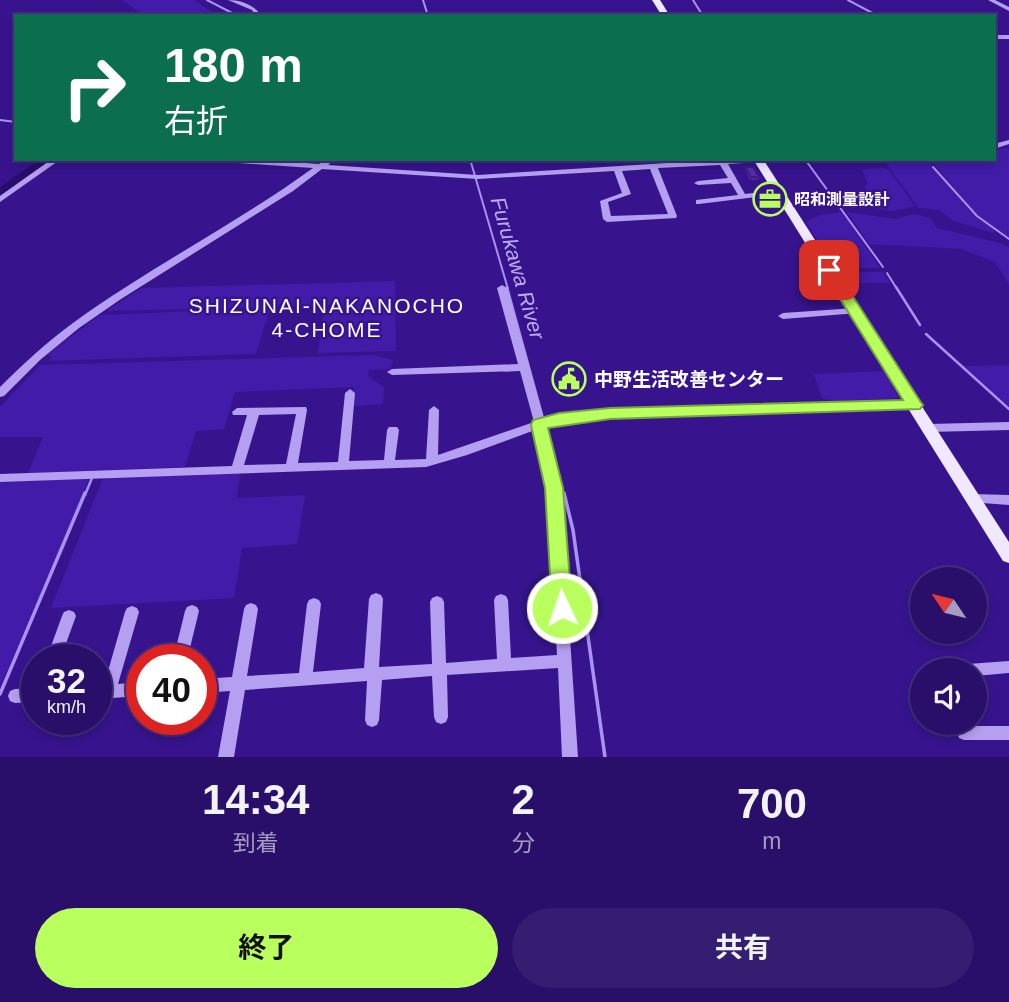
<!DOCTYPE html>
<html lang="ja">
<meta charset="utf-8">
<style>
:root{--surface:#290f6a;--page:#351d72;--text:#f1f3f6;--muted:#a59cc1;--line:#452f7e;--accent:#b9ff5e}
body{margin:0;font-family:Helvetica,"Noto Sans JP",sans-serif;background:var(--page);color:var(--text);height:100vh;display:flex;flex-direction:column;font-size:26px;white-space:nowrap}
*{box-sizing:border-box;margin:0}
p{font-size:23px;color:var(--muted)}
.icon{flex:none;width:38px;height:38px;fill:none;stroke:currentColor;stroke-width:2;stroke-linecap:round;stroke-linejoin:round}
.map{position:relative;height:757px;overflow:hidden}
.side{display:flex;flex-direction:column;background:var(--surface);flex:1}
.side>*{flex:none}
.banner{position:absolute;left:14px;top:14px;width:982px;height:147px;border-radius:0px;box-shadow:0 4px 10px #0003,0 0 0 2px var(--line);background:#0b6e4f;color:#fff;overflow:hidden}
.needle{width:46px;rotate:305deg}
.fabs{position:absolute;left:910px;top:567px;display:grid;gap:14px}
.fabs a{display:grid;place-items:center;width:77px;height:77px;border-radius:50%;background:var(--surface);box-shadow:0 4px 10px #0003,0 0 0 2px var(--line);font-size:35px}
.speed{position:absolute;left:21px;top:644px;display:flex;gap:14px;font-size:35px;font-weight:700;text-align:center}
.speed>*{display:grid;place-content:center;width:91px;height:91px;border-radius:50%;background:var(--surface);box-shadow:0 4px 10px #0003,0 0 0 2px var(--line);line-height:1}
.speed small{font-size:18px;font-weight:400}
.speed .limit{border:10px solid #d22;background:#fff;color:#111}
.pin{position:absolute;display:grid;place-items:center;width:60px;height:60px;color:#fff;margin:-30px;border-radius:14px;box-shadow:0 4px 10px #0006}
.me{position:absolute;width:77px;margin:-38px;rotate:357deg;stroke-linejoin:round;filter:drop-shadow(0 0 5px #0008)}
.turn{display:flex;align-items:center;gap:24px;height:147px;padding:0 35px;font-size:32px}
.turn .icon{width:91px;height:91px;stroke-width:2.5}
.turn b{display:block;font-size:49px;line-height:60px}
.eta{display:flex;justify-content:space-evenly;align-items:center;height:119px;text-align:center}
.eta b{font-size:42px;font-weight:700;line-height:49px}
.primary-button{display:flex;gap:14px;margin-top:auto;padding:14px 35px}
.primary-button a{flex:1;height:80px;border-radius:42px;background:var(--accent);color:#111;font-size:28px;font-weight:700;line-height:80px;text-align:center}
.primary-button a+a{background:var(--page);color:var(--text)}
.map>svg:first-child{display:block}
.green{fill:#421ca8}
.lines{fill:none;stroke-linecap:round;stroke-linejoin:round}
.stream-far2{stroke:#aa91f3;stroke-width:2}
.stream-far1{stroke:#aa91f3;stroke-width:2.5}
.stream{stroke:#aa91f3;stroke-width:3.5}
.river{fill:#280d6b;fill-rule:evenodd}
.minor{fill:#b59ff0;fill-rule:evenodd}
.major{fill:#f0e8ff;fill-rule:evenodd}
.wall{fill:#482899}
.building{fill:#542fb2;stroke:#3b217d;stroke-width:2}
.route{fill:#b9ff5e;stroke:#78a63d;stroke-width:2}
.labels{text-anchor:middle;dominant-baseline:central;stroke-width:5;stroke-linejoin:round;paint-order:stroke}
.far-poi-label{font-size:16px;font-weight:bold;fill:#fff;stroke:#37148e;text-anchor:start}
.poi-label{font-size:19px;font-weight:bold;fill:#fff;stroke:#37148e;text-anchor:start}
.water-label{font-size:21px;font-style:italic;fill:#bfabf8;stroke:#37148e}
.neighbourhood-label{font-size:21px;letter-spacing:2px;fill:#fff;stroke:#37148e}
</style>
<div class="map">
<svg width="1009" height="757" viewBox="0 0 1009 757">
<rect width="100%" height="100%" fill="#37148e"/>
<g class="green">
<path d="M 122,0 L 194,0 L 217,16 L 145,16 Z"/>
<path d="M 1006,148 L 1009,150 L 1009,238 L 978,216 L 933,163 L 994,159 L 994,151 Z"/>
<path d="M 885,162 L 930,163 L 969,210 L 995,230 L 993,233 L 954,221 L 939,210 L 919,208 Z"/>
<path d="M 884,168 L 889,170 L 915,206 L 892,211 L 842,203 L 841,199 L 866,194 L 865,186 L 868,184 L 862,169 Z"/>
<path d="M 842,212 L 880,268 L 835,268 L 806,222 L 820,215 Z"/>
<path d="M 847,212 L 896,219 L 913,214 L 930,218 L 937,228 L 1000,243 L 1009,247 L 1009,284 L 995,262 L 961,249 L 869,244 Z"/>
<path d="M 839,272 L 883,272 L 890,283 L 845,283 Z"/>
<path d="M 395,281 L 396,351 L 318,353 L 324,307 L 387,304 L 106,311 L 142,288 Z"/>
<path d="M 270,308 L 256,354 L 48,361 L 52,357 L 47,355 L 100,315 Z"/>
<path d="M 373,355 L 393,360 L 391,369 L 369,370 L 368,376 L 384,387 L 383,404 L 353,406 L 354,387 L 235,392 L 224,429 L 196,431 L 185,467 L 28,473 L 43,437 L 0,437 L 0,407 L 40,365 Z"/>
<path d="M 1009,365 L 1009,406 L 964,366 Z"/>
<path d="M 884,371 L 899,398 L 833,401 L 822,398 L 814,374 Z"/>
<path d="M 240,473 L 237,498 L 305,495 L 297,544 L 242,548 L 234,598 L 51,608 L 103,478 Z"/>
<path d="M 90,478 L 0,687 L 0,482 Z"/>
</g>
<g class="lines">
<g class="stream-far2">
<path d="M 207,0 L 238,16"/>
<path d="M 423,0 L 428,16"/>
<path d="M 693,0 L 703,16"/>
<path d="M 848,0 L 878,16"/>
<path d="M 0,120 L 16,122"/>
<path d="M 470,159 L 508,289"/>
<path d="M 807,162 L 883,267"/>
<path d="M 933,167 L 977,216 L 1009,239"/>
<path d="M 887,273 L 897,289"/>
</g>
<g class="stream-far1">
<path d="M 507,287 L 564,495"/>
<path d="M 896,287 L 920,325"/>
<path d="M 926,334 L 1009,409"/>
<path d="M 85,495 L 92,478"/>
</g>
<g class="stream">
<path d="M 564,493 L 573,530 L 605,757"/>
<path d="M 0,694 L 85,493"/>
</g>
<path class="river" d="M 40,159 L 52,159 L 0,195 L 0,187 Z"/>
<g class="minor">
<path d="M 228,0 C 241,0 254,5 262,16 L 256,16 L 252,10 Z"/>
<path d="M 988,0 L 995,0 L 1009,7 L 1009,11 Z"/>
<rect x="994" y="35" width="15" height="4"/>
<path d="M 1009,140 L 1009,144 L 994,149 L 994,144 Z"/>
<path d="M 52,159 L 61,159 L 0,202 L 0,196 Z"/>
<path d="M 206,159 L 249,159 L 319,164 L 326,159 L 335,159 L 328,165 L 478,175 L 731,159 L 778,159 L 774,161 L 728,164 L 745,194 L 780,190 L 784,192 L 780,194 L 699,204 L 696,204 L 696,200 L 738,195 L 731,183 L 698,185 L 694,183 L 698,181 L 728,178 L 720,165 L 658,168 L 677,216 L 676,218 L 607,222 L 603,219 L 600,201 L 622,193 L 614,171 L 478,179 L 322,169 L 293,191 L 121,299 L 79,328 L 40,360 L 4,396 L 0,397 L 0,387 C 23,364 47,342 73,323 C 150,267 236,224 313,168 L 210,161 ZM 650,169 L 668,214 L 611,216 L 608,202 L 631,194 L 622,171 Z"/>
<path d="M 899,159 L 960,159 L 956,161 L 903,161 Z"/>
<path d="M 502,285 L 507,288 L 544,419 L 574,412 L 914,401 L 919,405 L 914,409 L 574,420 L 546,426 L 560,488 L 578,757 L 562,757 L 558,668 L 447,675 L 448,717 L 446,722 L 441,724 L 436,722 L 434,717 L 432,676 L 382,680 L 379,720 L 377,725 L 372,727 L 367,725 L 365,720 L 367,681 L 245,690 L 234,757 L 218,757 L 230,691 L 201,693 L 201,679 L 232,677 L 244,609 L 246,605 L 251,603 L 256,605 L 258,609 L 247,676 L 299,673 L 307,604 L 309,600 L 314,598 L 319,600 L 321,604 L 313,672 L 364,668 L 369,599 L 371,595 L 376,593 L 381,595 L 383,599 L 379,667 L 432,664 L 430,602 L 432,598 L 437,596 L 442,598 L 444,602 L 446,663 L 497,659 L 494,600 L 496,596 L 501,594 L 506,596 L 508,600 L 511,658 L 557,655 L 548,488 L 535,430 L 467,455 L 426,467 L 0,482 L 0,474 L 232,466 L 247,415 L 233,415 L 232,412 L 237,408 L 306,407 L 307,410 L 298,463 L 338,462 L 345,393 L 350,389 L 355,393 L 349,461 L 384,460 L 387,430 L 389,427 L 397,427 L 399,430 L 395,460 L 426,459 L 429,410 L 434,406 L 439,410 L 438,455 L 534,422 L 520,371 L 392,375 L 387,372 L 392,369 L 518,364 L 497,288 ZM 296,414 L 286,464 L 244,465 L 259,415 Z"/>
<path d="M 855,308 L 858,309 L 860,311 L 858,313 L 783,319 L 778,316 L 783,313 Z"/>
<path d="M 1009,422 L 1009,430 L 929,432 L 925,431 L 923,428 L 925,425 L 929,424 Z"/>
<path d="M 973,494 L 1009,495 L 1009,505 L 969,502 L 967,499 L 969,496 Z"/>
<path d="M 192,605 L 197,607 L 199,611 L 187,660 L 173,660 L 185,611 L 187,607 Z"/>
<path d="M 132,606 L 137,608 L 139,612 L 118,684 L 142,682 L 142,696 L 96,699 L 96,685 L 104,685 L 125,612 L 127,608 Z"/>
<path d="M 69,610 L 74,612 L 76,616 L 60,660 L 46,660 L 62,616 L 64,612 Z"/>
<path d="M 1009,661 L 1009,673 L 975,676 L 975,670 L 961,670 L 963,665 L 968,664 Z"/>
<path d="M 37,688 L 37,702 L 15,703 L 10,701 L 8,696 L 10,691 L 15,689 Z"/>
<path d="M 964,726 L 1009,726 L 1009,740 L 964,740 L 959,738 L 957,733 L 959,728 Z"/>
</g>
<g class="major">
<path d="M 652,0 L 660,0 L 670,16 L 662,16 Z"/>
<path d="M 753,159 L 763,159 L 1009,542 L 1009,563 L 1003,561 Z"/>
</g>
</g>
<g class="wall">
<path d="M 745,167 L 759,177 L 758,180 L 750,180 L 745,170 Z"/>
<path d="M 559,368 L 580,383 L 579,390 L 570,390 L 569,385 L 560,383 Z"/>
</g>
<g class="building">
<path d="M 745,167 L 753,167 L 759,177 L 751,177 Z"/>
<path d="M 578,367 L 580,383 L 570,383 L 569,378 L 560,376 L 559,368 Z"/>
</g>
<path class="route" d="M 829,266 L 836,270 L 920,401 L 923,405 L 920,409 L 610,419 L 548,428 L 563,488 L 572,608 L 569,614 L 562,617 L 555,614 L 552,608 L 545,488 L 531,425 L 533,420 L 559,413 L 610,408 L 903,400 L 822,270 Z"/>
<defs>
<symbol id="office-ring" viewBox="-11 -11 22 22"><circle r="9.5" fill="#37148e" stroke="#b9ff5e" stroke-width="1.5"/><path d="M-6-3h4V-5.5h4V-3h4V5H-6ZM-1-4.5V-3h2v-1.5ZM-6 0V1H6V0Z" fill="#b9ff5e"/></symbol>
<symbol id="civic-ring" viewBox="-11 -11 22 22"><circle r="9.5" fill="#37148e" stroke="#b9ff5e" stroke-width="1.5"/><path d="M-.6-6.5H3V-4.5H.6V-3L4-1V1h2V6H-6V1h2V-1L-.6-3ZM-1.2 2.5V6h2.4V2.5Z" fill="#b9ff5e"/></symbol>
</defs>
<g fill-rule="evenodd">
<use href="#office-ring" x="751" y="180" width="38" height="38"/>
<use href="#civic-ring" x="550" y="360" width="38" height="38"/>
</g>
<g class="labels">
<g class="far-poi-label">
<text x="794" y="199">昭和測量設計</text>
</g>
<g class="poi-label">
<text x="594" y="379">中野生活改善センター</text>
</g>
<g class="water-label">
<text transform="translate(518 268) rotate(74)">Furukawa River</text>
</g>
<g class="neighbourhood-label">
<text x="327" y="305">SHIZUNAI-NAKANOCHO<tspan x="327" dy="24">4-CHOME</tspan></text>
</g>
</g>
</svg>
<div class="fabs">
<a><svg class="needle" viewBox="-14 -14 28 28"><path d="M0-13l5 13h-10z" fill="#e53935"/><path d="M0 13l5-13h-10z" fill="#a59cc1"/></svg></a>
<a><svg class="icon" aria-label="sound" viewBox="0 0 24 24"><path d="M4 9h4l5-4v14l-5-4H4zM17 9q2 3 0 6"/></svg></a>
</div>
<div class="speed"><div>32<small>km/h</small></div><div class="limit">40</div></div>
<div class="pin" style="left:829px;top:270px;background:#d93025"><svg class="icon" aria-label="arrive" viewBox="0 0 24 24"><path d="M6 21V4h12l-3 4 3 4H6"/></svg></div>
<svg class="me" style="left:562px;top:608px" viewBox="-20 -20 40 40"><circle r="17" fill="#b9ff5e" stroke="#fff" stroke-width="3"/><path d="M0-11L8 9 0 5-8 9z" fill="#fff"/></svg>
<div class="banner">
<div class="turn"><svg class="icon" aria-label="right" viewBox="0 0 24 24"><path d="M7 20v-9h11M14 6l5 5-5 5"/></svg><div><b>180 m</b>右折</div></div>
</div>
</div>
<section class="side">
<div class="eta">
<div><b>14:34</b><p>到着</p></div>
<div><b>2</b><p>分</p></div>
<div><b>700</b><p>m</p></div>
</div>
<div class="primary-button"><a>終了</a><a>共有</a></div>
</section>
